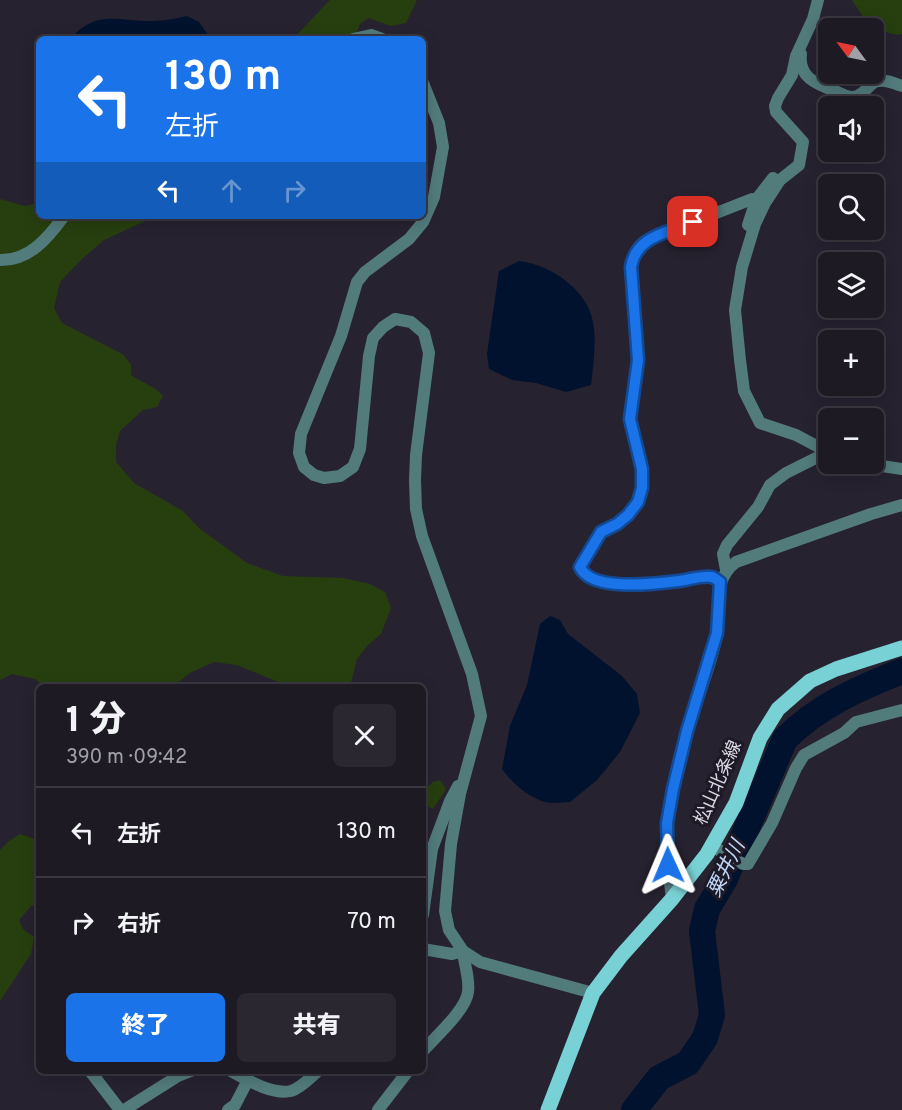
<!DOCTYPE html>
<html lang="ja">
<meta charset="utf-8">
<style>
:root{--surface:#1d1a24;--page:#2a2731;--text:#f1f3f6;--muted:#a0a1a6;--line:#3b3841;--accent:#1a73e8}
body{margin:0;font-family:Overpass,"Noto Sans JP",sans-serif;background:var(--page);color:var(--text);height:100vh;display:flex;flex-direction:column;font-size:22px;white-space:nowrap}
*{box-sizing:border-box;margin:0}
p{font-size:20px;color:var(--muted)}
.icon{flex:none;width:33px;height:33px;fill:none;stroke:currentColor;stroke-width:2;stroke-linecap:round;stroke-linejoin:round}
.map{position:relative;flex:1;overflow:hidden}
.panel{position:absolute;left:36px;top:684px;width:390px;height:390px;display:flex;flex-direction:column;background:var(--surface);border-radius:9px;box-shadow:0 3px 15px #0003,0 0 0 2px var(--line)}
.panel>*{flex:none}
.guide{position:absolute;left:36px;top:36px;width:390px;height:183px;border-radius:9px;box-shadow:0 3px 15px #0003,0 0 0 2px var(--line);background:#1a73e8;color:#fff;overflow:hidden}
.needle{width:39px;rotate:303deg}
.controls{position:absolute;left:818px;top:18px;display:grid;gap:12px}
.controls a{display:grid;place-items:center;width:66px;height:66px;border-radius:9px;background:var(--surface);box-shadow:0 3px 15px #0003,0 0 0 2px var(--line);font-size:30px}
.pin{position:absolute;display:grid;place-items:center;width:51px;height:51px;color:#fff;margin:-26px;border-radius:12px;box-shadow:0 3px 9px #0006}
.me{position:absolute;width:66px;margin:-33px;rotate:359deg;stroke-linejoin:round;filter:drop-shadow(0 0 4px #0008)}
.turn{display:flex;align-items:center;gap:21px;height:126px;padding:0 30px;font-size:27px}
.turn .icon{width:78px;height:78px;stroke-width:2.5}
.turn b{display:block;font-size:42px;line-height:51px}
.lanes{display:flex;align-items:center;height:57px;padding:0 30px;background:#0003;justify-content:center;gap:30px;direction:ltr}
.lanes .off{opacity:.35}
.round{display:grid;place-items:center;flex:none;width:63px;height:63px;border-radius:9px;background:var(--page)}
.summary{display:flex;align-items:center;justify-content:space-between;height:102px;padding:0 30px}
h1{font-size:36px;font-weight:800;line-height:45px}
.button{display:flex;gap:12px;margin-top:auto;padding:12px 30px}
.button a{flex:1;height:69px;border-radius:9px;background:var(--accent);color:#fff;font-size:24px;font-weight:800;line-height:69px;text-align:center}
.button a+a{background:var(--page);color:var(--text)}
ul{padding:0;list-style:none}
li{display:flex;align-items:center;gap:18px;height:90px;padding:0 30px;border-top:2px solid var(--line)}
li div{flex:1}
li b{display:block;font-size:22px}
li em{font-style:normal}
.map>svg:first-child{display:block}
.green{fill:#273f0f}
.water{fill:#00122d}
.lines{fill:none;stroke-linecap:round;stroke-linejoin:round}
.river{stroke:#00122d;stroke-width:26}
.street{stroke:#527b7c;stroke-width:12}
.primary{stroke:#78d1d4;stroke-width:15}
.route-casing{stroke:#114b97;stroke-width:15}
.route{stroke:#1a73e8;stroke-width:10}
.labels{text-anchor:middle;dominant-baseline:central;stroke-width:6;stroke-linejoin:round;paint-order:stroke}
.street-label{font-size:18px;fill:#dbd9e2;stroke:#1d1926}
.water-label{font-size:20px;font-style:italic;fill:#c0d9fa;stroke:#1d1926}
</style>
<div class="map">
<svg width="902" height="1110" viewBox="0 0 902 1110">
<rect width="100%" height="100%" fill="#272230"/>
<g class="green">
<path d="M 330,0 L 417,0 L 406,23 L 391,26 L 368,18 L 360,24 L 357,32 L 362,39 L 293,39 Z"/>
<path d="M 852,0 L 902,0 L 902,34 L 897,35 L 870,28 Z"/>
<path d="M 0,199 L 25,206 L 39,203 L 39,216 L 156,216 L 104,240 L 82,259 L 60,282 L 54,308 L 62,323 L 124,355 L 131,365 L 131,375 C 142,383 154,385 163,396 L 157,407 L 143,410 L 120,431 L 116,445 L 116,462 L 134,483 L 183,511 L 199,528 L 247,563 L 283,576 L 344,578 L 370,584 L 385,592 L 391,608 L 381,634 L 367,646 L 357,659 L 350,687 L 290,687 L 237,665 L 214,662 L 190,673 L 172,687 L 45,687 L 35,679 L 12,674 L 0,680 Z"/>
<path d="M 440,780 L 446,789 L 433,809 L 423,804 L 423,791 L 433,782 Z"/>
<path d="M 20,834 L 35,839 L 39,842 L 39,905 L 31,906 L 19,920 L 23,929 L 34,937 L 31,954 L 0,1001 L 0,850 L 8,842 Z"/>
</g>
<g class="water">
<path d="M 187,16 L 199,22 L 211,39 L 70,39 C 98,8 118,22 154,21 C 165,21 176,18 187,16 Z"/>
<path d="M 519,261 C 552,265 592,292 594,329 C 596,347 593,367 591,385 L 566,392 L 536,383 L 512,380 L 489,369 L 487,354 L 499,271 Z"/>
<path d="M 550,616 L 560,620 L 568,634 L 622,676 L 637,694 L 640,713 L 620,752 L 597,780 L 570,802 C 563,802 553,804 545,802 C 528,797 512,783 502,769 L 510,726 L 527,685 L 540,624 Z"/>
</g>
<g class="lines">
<path class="river" d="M 634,1110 L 659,1078 L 688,1063 L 705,1038 L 712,1015 L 702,931 L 707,909 L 725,879 L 785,739 C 818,706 859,688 902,671"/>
<g class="street">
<path d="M 818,0 L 813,19 L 796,56 L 792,75 L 778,98 L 775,106 L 776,112 L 803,142 L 799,165 L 780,180 L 765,203 L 755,224 L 742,267 L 735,310 L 740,360 L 744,391 L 760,423 L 796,435 L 828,452"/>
<path d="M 353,39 L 371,35 L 382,39"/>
<path d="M 801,54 C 798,77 816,84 835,91 C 840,93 847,97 852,97 C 863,97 867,86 875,82 C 883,78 894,83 902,86"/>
<path d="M 423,83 L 439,123 L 443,147 L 434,197 L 423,222 L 409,239 L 365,272 L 357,282 L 341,336 L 301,434 L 299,453 L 304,467 L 314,475 L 324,478 L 340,476 L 353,467 L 360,449 L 369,356 L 373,338 L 383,327 L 395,319 L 411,322 L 424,333 L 429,353 L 416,455 L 415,480 L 416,509 L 422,536 L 472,674 L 481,716 L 460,794 L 451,844 L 445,911 L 449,930 L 463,951 L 480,962 L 593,993"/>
<path d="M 748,225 L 756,200 L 773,178"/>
<path d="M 0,260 C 29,261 48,238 64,216"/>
<path d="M 869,464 L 902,469"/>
<path d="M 726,570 L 723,554 L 727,545 L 758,507 L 770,485 L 786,473 L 816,458 L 828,460"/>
<path d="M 720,582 C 717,580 715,578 712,577 C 703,575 688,580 679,581 C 655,584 591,592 580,567 L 601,532 L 617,524 L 628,515 L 638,502 L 642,488 L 642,469 L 630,419 L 638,360 L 631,267 C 633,255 636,248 645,241 L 752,199 L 756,200"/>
<path d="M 712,846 L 743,864 L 748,864 L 772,823 L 796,768 L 804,755 L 844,733 L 856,722 L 902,710"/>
<path d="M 672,899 C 669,874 665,847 668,821 C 671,791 678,760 687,731 C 696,699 711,668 717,634 C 722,607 711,581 736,562 L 871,514 L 902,505"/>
<path d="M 423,915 L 432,849 L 450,801 L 458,786"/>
<path d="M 423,949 L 452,954 L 463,951"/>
<path d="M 423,1051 C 435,1037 466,1010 468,992 C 470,979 464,964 463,951"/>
<path d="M 90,1071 L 120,1110"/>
<path d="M 231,1071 C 247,1080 272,1095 291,1091 C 301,1088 310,1078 318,1071"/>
<path d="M 124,1110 L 178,1076 L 191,1071"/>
<path d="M 228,1110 L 235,1105 L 248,1080"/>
<path d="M 378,1110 L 408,1071"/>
</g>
<path class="primary" d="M 548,1110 L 593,993 L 621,956 L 672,899 L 707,854 L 736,803 L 760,738 L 778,709 L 810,681 L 836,669 L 902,648"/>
</g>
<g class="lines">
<defs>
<path id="route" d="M 668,865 L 667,823 L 673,789 L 687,731 L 717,633 L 720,582 C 717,580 715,578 712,577 C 703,575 688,580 679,581 C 655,584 591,592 580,567 L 601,532 L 617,524 L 628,515 L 638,502 L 642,488 L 642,469 L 630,419 L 638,360 L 631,267 C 636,236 667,233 693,222"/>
</defs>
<use href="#route" class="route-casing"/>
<use href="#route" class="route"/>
</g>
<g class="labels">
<g class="street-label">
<text transform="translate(719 783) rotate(-66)">松山北条線</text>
</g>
<g class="water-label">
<text transform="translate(727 869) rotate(-64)">粟井川</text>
</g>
</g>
</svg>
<div class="controls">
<a><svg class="needle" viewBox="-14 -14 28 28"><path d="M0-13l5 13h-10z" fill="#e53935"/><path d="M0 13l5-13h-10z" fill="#a0a1a6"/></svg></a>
<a><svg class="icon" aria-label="sound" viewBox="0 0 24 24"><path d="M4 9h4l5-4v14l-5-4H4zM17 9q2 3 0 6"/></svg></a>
<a><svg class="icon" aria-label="search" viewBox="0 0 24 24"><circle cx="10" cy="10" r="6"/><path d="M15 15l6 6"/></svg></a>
<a><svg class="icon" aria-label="layers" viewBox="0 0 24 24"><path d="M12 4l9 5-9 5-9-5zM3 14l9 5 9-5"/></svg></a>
<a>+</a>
<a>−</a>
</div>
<div class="pin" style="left:693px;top:222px;background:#d93025"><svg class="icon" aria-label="arrive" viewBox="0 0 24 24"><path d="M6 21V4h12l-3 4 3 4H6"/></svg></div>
<svg class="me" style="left:668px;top:865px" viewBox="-20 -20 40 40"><path d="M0-17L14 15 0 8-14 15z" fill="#1a73e8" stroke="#fff" stroke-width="4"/></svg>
<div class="guide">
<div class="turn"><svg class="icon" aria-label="left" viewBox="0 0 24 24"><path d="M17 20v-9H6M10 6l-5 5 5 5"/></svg><div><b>130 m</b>左折</div></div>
<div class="lanes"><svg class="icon" aria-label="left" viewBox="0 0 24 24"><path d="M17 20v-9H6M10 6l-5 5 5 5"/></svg><svg class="icon off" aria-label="ahead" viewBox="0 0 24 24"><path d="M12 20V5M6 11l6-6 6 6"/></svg><svg class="icon off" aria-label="right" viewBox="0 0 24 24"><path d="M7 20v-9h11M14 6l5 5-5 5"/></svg></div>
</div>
<section class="panel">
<div class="summary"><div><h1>1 分</h1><p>390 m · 09:42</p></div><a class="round"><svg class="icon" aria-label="close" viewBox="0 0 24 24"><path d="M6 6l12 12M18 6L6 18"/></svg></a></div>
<ul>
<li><svg class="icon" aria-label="left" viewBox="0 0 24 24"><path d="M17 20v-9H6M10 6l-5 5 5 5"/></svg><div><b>左折</b></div><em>130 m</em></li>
<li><svg class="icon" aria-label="right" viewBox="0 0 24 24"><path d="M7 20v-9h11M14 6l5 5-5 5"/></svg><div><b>右折</b></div><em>70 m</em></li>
</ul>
<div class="button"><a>終了</a><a>共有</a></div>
</section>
</div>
